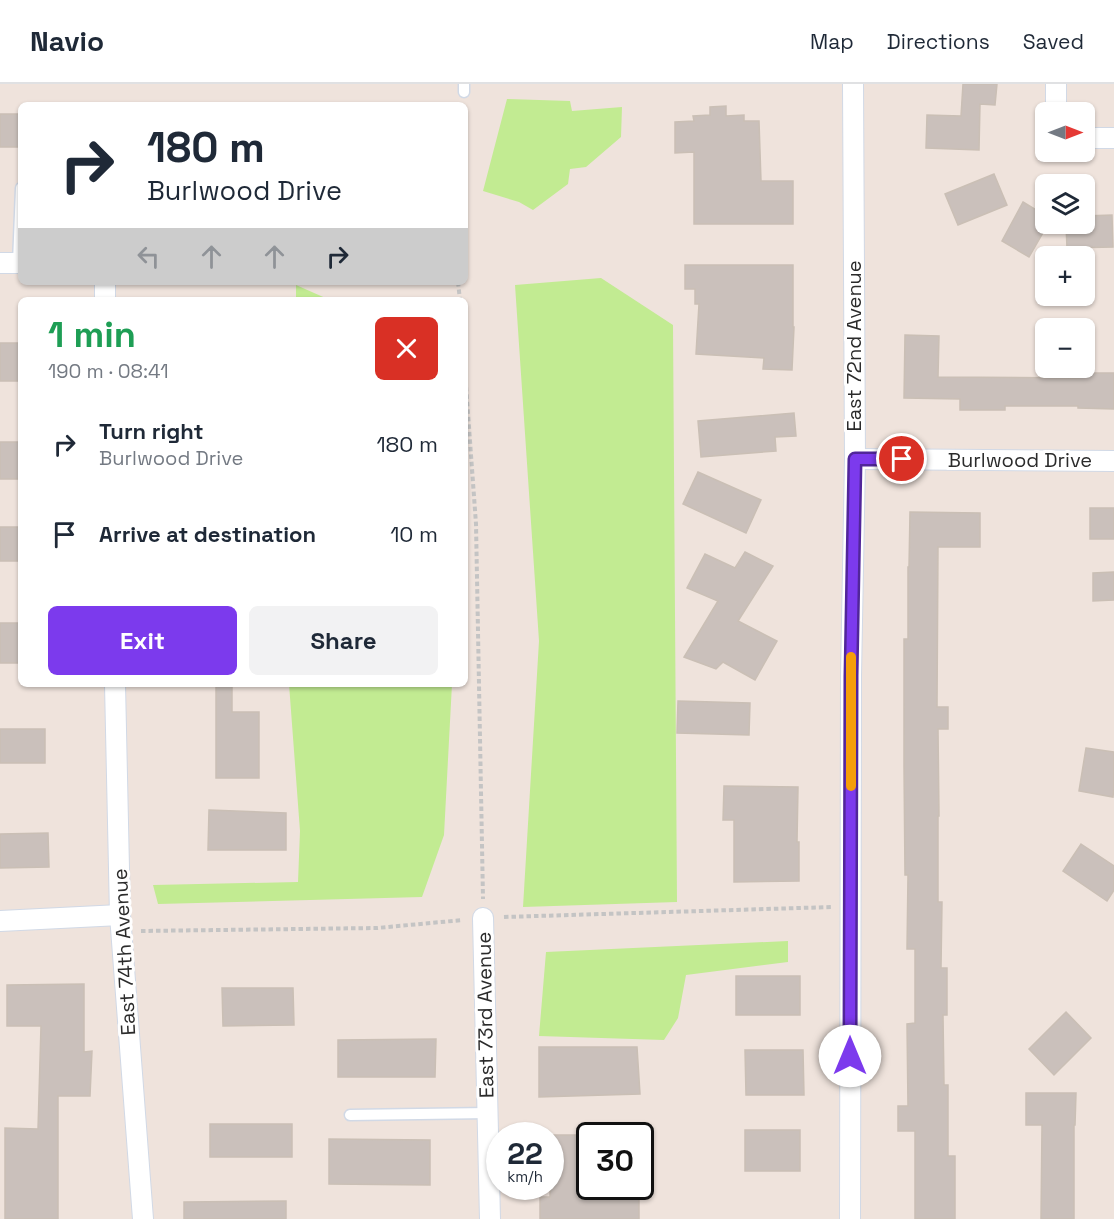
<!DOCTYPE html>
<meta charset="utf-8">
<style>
:root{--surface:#fff;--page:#f2f2f3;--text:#1f2937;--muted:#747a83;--line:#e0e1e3;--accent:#7c3aed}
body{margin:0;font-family:"Space Grotesk",sans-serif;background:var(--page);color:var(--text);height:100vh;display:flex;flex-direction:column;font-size:22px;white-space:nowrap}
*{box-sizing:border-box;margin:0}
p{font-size:20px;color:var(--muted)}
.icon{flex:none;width:33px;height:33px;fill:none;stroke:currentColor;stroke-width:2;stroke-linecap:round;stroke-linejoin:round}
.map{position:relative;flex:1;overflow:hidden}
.details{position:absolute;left:18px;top:213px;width:450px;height:390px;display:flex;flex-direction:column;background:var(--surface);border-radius:9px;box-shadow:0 2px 4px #0004}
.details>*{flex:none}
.top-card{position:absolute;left:18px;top:18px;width:450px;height:183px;border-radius:9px;box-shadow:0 2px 4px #0004;background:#fff;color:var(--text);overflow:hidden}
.needle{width:39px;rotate:90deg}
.fabs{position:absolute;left:1035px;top:18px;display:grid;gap:12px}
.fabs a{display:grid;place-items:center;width:60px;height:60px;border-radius:9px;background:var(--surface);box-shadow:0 2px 4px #0004;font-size:30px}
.speed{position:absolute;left:486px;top:1038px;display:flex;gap:12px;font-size:30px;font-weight:700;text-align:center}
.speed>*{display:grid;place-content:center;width:78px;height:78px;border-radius:50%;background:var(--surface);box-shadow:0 2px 4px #0004;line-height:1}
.speed small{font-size:15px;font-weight:400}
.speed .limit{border:3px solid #111;border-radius:9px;background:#fff;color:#111}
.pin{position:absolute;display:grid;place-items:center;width:51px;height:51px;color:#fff;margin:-26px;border:3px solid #fff;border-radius:50%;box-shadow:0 2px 6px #0007}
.me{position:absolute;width:66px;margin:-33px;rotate:0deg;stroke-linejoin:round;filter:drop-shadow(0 0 4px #0008)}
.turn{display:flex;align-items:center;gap:21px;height:126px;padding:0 30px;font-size:27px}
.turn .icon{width:78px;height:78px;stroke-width:2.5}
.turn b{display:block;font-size:42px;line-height:51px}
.lanes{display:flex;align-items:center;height:57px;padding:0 30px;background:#0003;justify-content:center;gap:30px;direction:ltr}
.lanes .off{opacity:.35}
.round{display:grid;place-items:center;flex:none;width:63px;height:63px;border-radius:9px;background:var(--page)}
.summary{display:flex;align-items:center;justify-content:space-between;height:102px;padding:0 30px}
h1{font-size:36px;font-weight:600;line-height:45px;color:#1e9e55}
.action{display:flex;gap:12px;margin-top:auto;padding:12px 30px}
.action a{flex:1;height:69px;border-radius:9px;background:var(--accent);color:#fff;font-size:24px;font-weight:600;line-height:69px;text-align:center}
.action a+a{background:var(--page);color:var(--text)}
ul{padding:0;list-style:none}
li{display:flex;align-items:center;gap:18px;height:90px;padding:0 30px}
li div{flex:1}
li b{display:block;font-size:22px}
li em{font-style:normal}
header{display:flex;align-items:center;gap:36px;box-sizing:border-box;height:84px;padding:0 30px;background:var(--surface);border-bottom:2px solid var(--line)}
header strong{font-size:28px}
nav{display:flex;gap:33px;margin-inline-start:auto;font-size:21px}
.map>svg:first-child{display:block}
.green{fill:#c2eb92}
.building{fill:#cac0bb;stroke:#cabfb5;stroke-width:1.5}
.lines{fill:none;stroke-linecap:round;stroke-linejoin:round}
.lane-casing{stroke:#d1d9e6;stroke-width:13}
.street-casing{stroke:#d1d9e6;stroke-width:22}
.path{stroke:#c4c4c4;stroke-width:4;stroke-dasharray:4.5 3;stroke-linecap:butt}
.lane{stroke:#fff;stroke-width:10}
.street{stroke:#fff;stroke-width:20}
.route-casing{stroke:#51269a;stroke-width:15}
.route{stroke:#7c3aed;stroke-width:10}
.slow{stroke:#f59e0b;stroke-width:10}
.labels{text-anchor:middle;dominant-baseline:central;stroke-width:6;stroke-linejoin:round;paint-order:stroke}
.street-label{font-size:20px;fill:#2b2b2b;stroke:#fff}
</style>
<header>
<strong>Navio</strong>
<nav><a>Map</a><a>Directions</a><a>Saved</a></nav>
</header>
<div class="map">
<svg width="1114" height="1135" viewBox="0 0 1114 1135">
<rect width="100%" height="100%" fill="#efe3dc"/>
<g class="green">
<path d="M 507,15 L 570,17 L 572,27 L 622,23 L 621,53 L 586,83 L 570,85 L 568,100 L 533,126 L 519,118 L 483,107 Z"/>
<path d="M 601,194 L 673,241 L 677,818 L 523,823 L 539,557 L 515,201 Z"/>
<path d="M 296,201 L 330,216 L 296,216 Z"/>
<path d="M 289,600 L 452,600 L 444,751 L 422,813 L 158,820 L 153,801 L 298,798 L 300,747 Z"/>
<path d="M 788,857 L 788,878 L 686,891 L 678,934 L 664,956 L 539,952 L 546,868 Z"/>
</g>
<g class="building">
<path d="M 963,0 L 997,0 L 995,21 L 980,20 L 979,66 L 926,64 L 927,31 L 961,32 Z"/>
<path d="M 726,22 L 726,32 L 744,31 L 744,37 L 759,37 L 761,97 L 793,97 L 793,140 L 694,140 L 694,68 L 675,69 L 675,38 L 694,37 L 693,32 L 710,31 L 710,23 Z"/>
<rect x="0" y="30" width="21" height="33"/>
<path d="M 994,90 L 1007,121 L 958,141 L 945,110 Z"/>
<path d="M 1023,118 L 1046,132 L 1046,140 L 1048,140 L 1029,173 L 1002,157 Z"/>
<path d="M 1112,131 L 1113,163 L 1067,164 L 1066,140 L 1084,140 L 1084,132 Z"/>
<path d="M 685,181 L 793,181 L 793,243 L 794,243 L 792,286 L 763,285 L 764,274 L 696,270 L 699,220 L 695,220 L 695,205 L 685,205 Z"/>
<path d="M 905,251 L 939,252 L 938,293 L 1079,294 L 1079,289 L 1114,289 L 1114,325 L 1078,324 L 1078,322 L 1005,322 L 1005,326 L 960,326 L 960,315 L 904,314 Z"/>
<rect x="0" y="259" width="21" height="38"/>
<path d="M 794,329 L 796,352 L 775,353 L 776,367 L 701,373 L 698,337 Z"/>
<rect x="0" y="358" width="21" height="37"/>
<path d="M 698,388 L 761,416 L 746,449 L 683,420 Z"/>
<rect x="1090" y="424" width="24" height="31"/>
<path d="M 910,428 L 980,429 L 980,463 L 938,463 L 937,623 L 948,623 L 948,645 L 938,645 L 939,732 L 938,732 L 938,818 L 942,818 L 941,884 L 947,884 L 947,931 L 943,931 L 944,1001 L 948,1001 L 948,1072 L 955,1072 L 955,1135 L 915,1135 L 915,1047 L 898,1047 L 898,1022 L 908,1022 L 907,940 L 915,939 L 915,865 L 907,865 L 908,791 L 905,791 L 904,683 L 904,555 L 908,555 L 908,483 L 909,483 Z"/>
<rect x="0" y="443" width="21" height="34"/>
<path d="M 745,468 L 773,482 L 738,537 L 777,557 L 755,596 L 723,578 L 716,585 L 684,573 L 718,517 L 687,504 L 705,470 L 735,484 Z"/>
<path d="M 1114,488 L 1114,516 L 1093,517 L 1093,489 Z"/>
<rect x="0" y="539" width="21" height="40"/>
<path d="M 216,600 L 232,600 L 232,628 L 259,628 L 259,694 L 216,694 Z"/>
<path d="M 678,617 L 750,619 L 749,651 L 677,649 Z"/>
<rect x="0" y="645" width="45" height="34"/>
<path d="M 1086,664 L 1114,668 L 1114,703 L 1113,713 L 1079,707 Z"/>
<path d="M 724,702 L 798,703 L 797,758 L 799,758 L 799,797 L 734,798 L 734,736 L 723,736 Z"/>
<path d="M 209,726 L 286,729 L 286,766 L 208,766 Z"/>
<path d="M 48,749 L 49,783 L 0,784 L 0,750 Z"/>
<path d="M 1081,760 L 1114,782 L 1114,806 L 1107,817 L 1063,787 Z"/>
<rect x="736" y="892" width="64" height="39"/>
<path d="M 84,900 L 84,968 L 92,967 L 90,1012 L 58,1012 L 58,1135 L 5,1135 L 5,1044 L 38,1045 L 41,942 L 7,942 L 7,901 Z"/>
<path d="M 222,904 L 293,904 L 294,941 L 223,942 Z"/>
<path d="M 1066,928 L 1091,954 L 1054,991 L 1029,965 Z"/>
<path d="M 436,955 L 435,993 L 338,993 L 338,956 Z"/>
<path d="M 539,963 L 637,963 L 640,1010 L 539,1013 Z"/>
<path d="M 745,966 L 803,966 L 804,1011 L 746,1011 Z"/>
<path d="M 1026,1009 L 1076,1009 L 1075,1041 L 1074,1041 L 1074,1135 L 1041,1135 L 1042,1041 L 1026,1041 Z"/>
<rect x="210" y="1040" width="82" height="33"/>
<rect x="745" y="1046" width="55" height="41"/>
<path d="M 550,1051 L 590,1051 L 590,1113 L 639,1114 L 639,1135 L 540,1135 L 540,1113 L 550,1113 Z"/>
<path d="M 329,1055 L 430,1056 L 430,1101 L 329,1100 Z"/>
<path d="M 286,1117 L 286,1135 L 184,1135 L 184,1118 Z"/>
</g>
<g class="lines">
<defs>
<g id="lane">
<path d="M 464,0 L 464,8"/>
<path d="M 18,179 L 21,104"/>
<path d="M 350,1031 L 488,1029"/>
</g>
<g id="street">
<path d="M 1056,28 L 1056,0"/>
<path d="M 1084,54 L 1114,54"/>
<path d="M 0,179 L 21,179"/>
<path d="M 105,198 L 105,216"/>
<path d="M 855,375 L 1114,377"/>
<path d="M 115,600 L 120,831 L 143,1135"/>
<path d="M 483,834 L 490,1135"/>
<path d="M 0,837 L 120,831"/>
<path d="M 850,1135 L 851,592 L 855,375 L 853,0"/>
</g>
</defs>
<use href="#lane" class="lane-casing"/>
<use href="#street" class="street-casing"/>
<g class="path">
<path d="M 458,198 L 460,216"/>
<path d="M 465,288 L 476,440 L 483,815"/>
<path d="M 504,833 L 832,823"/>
<path d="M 141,847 L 377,844 L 463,836"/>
</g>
<use href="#lane" class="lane"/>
<use href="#street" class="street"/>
</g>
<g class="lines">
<defs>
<path id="route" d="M 850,972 L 851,592 L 855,375 L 902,375"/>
</defs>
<use href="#route" class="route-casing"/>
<use href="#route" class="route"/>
<path class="slow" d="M 851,702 L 851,573"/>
</g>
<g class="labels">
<g class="street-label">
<text transform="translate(854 262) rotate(-90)">East 72nd Avenue</text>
<text x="1020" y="376">Burlwood Drive</text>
<text transform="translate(124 868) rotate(-93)">East 74th Avenue</text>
<text transform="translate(485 931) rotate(-91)">East 73rd Avenue</text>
</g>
</g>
</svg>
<div class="fabs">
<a><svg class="needle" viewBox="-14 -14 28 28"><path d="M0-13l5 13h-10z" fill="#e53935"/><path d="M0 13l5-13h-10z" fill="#747a83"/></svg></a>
<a><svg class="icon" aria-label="layers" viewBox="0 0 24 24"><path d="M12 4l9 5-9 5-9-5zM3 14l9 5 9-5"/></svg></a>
<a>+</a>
<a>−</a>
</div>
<div class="speed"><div>22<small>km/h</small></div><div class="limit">30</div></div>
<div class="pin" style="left:902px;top:375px;background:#d93025"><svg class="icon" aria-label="arrive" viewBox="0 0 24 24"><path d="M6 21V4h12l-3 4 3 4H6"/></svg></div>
<svg class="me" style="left:850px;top:972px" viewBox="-20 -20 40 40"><circle r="19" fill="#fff"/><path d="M0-13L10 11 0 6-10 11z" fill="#7c3aed"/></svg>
<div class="top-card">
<div class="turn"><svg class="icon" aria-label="right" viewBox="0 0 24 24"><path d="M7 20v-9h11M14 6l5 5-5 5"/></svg><div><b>180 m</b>Burlwood Drive</div></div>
<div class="lanes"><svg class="icon off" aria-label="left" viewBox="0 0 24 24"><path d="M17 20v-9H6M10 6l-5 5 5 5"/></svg><svg class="icon off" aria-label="ahead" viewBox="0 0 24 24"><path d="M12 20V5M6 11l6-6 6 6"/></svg><svg class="icon off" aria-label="ahead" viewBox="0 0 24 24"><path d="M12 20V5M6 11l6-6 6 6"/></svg><svg class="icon" aria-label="right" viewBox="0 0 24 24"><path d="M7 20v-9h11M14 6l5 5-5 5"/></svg></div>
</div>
<section class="details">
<div class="summary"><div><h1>1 min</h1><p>190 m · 08:41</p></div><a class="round" style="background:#d93025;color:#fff"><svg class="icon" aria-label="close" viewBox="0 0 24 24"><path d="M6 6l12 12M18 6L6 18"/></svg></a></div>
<ul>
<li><svg class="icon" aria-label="right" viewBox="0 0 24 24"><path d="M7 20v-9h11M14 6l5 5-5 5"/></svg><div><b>Turn right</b><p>Burlwood Drive</p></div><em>180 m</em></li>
<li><svg class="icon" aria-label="arrive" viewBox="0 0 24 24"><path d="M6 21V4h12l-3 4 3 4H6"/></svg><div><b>Arrive at destination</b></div><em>10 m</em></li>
</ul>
<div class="action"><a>Exit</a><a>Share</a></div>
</section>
</div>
